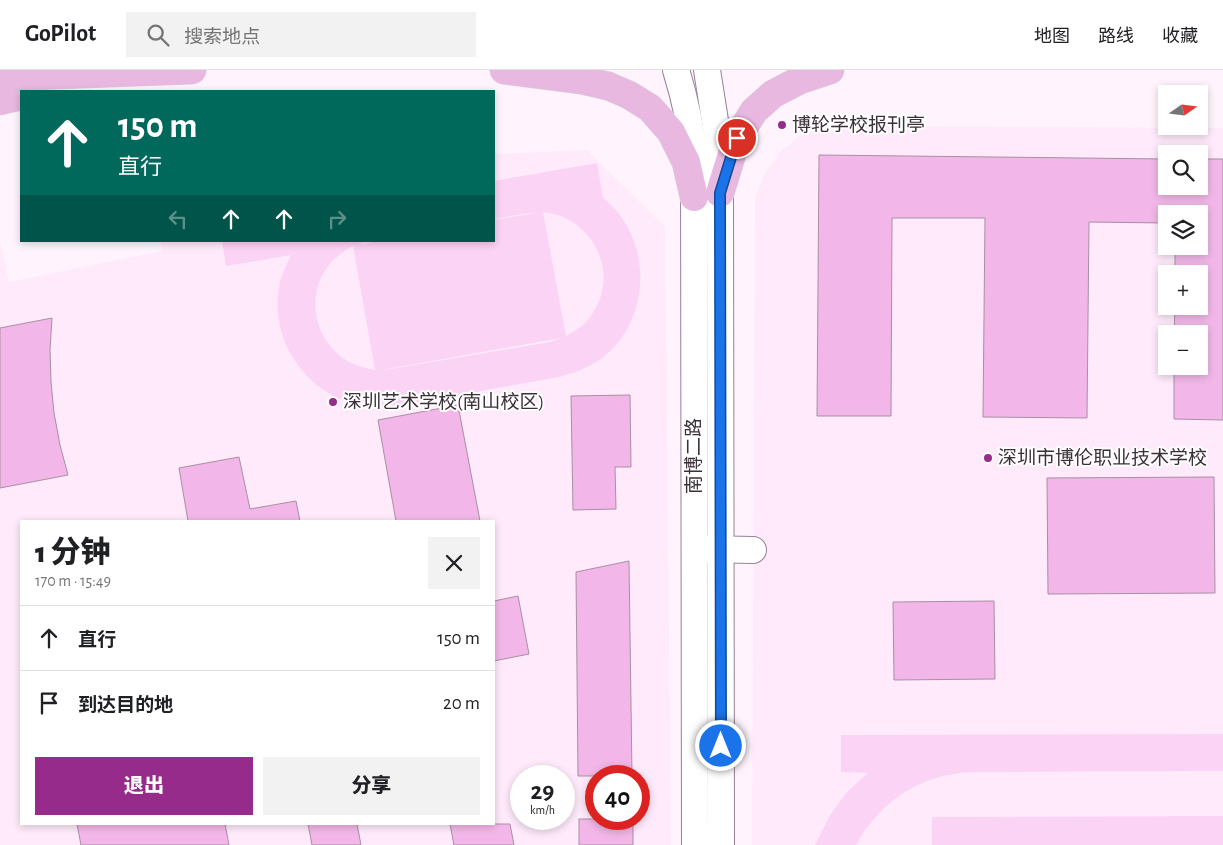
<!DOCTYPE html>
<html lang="zh">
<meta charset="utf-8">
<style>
:root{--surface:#fff;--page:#f2f2f2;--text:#202124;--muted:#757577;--line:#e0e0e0;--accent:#972b8c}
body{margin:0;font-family:"Alegreya Sans","Noto Sans SC",sans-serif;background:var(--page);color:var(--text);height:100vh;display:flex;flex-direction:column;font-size:19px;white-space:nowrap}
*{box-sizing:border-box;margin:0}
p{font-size:16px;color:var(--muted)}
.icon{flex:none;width:28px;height:28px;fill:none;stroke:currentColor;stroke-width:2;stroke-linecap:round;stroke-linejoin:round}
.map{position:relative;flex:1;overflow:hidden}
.side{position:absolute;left:20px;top:450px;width:475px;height:305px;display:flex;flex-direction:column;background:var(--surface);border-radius:0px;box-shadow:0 2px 8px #0003}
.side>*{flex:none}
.banner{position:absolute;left:20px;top:20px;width:475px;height:152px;border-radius:0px;box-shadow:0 2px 8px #0003;background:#00695c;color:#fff;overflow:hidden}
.needle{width:32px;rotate:76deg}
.controls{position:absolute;left:1158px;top:15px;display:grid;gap:10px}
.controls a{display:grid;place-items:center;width:50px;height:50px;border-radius:0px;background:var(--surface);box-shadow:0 2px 8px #0003;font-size:25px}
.speed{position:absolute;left:510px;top:695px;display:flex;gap:10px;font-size:25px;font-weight:700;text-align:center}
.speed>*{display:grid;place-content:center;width:65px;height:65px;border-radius:50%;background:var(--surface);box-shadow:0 2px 8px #0003;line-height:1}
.speed small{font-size:12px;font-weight:400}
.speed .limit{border:8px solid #d22;background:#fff;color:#111}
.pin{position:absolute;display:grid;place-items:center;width:42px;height:42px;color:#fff;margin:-21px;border:2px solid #fff;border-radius:50%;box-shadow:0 1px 5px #0007}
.me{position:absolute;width:55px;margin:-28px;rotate:0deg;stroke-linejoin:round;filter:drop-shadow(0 0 4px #0008)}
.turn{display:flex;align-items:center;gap:18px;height:105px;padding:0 15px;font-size:22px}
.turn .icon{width:65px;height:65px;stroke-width:2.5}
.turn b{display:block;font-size:35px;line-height:42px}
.lanes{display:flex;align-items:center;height:48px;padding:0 15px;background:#0003;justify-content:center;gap:25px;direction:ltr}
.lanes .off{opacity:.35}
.round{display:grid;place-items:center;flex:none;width:52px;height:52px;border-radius:0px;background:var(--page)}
.headline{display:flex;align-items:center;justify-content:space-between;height:85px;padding:0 15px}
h1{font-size:30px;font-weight:800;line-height:38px}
.cta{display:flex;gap:10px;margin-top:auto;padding:10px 15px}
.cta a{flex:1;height:58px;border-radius:0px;background:var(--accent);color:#fff;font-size:20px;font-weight:800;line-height:58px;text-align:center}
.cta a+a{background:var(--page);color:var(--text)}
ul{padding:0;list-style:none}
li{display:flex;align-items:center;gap:15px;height:65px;padding:0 15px;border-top:1px solid var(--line)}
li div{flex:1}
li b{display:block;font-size:19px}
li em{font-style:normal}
header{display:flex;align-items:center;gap:30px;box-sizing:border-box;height:70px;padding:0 25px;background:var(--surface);border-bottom:1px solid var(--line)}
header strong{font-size:24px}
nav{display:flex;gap:28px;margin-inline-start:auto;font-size:18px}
.search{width:350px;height:45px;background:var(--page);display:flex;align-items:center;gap:12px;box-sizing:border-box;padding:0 18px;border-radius:0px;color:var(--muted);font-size:19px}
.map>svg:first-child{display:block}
.built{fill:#feeafa;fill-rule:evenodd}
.green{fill:#fbd3f4;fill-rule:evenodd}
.building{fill:#f2b7e8;stroke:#a88fa3}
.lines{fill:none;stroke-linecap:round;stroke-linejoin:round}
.minor-casing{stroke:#988094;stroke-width:28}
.major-casing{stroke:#d8d6d7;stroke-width:29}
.minor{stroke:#fff;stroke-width:26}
.major{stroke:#e8b8e1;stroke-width:28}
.route-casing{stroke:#114b97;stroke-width:12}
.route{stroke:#1a73e8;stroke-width:9}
.poi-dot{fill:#972b8c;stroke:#fff;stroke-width:2}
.labels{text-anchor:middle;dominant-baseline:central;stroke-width:4;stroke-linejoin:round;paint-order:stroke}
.poi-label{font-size:19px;fill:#3b3039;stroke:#fff;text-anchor:start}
.street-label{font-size:19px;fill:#3b3039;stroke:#fff}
</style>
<header>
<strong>GoPilot</strong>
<div class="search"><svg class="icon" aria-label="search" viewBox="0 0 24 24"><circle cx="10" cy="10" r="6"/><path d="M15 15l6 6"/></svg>搜索地点</div>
<nav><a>地图</a><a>路线</a><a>收藏</a></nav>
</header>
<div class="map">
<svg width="1223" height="775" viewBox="0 0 1223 775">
<rect width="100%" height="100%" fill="#fff4fd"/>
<g class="built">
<path d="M 825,56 L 1223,58 L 1223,775 L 752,775 L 755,128 L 765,103 L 780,82 L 800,66 ZM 1166,84 L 1199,84 L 1199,116 L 1166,116 ZM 1166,144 L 1199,144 L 1199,176 L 1166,176 ZM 1166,204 L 1199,204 L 1199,236 L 1166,236 ZM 1166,264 L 1199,264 L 1199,296 L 1166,296 Z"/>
<path d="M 587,80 L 665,157 L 671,775 L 0,775 L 0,171 L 9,212 L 162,181 L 160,171 L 494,171 L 494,84 ZM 21,451 L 494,451 L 494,754 L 21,754 ZM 521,706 L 564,706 L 564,749 L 521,749 ZM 596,706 L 639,706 L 639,749 L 596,749 Z"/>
</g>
<g class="green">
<path d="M 597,93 L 603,128 C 653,167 653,250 601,289 C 588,298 574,303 559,307 L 396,336 C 388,337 380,338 373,338 C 313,332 269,276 279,217 C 281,206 287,194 291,185 L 226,196 L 222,171 L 367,171 L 359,175 L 378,171 L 494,171 L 494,150 L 536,143 L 528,143 L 494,149 L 494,111 ZM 543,142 C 594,147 622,205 590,247 C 584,256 575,261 566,266 ZM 353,176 L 375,300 C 365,298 355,296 346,290 C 314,270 305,225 329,195 C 335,187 344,181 353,176 ZM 561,268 L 550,272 L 391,299 L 381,300 Z"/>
<path d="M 1223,664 L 1223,701 L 976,702 C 969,703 961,702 953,704 C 911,711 876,738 856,775 L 815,775 L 830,745 L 847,722 L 868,703 L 841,702 L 841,665 Z"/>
<path d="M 1223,746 L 1223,775 L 932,775 L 932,747 Z"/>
</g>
<g class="building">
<path d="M 819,85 L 1166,89 L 1166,116 L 1199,116 L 1199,89 L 1223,89 L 1223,350 L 1174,349 L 1174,296 L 1199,296 L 1199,264 L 1174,264 L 1175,236 L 1199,236 L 1199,204 L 1175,204 L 1175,176 L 1199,176 L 1199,144 L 1166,144 L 1166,153 L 1089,152 L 1087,348 L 983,347 L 985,148 L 892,148 L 891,346 L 817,346 Z"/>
<path d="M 52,248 L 50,280 L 51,312 L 54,343 L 60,375 L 68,405 L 0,418 L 0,258 Z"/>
<path d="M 630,325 L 631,397 L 615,397 L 616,439 L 573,440 L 571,326 Z"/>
<path d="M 458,335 L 480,451 L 396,451 L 378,350 Z"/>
<path d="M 239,387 L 250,439 L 296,431 L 300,451 L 188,451 L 179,398 Z"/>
<path d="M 1214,407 L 1215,523 L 1048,524 L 1047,408 Z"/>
<path d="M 629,491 L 632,706 L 578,706 L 576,502 Z"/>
<path d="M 518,526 L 529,584 L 494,591 L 494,531 Z"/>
<path d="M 994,531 L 995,609 L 894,610 L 893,532 Z"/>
<rect x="579" y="749" width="54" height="26"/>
<path d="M 77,754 L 225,754 L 229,775 L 81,775 Z"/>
<path d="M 308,754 L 357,754 L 361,775 L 312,775 Z"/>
<path d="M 450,754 L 510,754 L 514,775 L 454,775 Z"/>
</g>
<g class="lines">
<defs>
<g id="minor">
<path d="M 676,0 C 685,29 691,57 694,86 L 695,775"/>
<path d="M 707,0 L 716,57 L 720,123 L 721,775"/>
<path d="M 703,479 L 753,480"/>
</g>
<g id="major">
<path d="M 504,0 L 582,10 L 608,16 L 629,25 L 650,38 L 671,62 L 686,92 L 694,127"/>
<path d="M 0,7 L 192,0"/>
<path d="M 0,31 L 21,26"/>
<path d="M 720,123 L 737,68 L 754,41 L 773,24 L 800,10 L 830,0"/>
</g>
</defs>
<use href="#minor" class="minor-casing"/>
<use href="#major" class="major-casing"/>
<use href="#minor" class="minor"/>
<use href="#major" class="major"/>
</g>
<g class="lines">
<defs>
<path id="route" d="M 721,676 L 720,123 L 737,68"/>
</defs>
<use href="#route" class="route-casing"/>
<use href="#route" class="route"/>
</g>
<g class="poi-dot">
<circle cx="782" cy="55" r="5"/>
<circle cx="333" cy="332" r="5"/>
<circle cx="988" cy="388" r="5"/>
</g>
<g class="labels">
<g class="poi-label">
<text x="792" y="55">博轮学校报刊亭</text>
<text x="343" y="332">深圳艺术学校(南山校区)</text>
<text x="998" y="388">深圳市博伦职业技术学校</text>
</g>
<g class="street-label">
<text transform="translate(694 386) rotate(-90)">南博二路</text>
</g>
</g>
</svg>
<div class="controls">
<a><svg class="needle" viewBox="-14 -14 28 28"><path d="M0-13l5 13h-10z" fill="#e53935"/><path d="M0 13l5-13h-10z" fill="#757577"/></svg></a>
<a><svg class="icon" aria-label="search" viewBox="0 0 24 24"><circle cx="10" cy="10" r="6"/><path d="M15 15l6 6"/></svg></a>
<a><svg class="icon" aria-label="layers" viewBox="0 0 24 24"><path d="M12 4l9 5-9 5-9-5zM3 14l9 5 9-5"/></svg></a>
<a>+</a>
<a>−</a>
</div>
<div class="speed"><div>29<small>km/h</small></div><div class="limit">40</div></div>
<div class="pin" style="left:737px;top:68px;background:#d93025"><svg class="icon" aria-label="arrive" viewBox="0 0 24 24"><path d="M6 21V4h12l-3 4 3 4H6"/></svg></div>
<svg class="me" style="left:721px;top:676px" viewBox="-20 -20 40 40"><circle r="17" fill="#1a73e8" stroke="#fff" stroke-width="3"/><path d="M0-11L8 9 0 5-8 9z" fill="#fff"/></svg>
<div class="banner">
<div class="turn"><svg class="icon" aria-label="ahead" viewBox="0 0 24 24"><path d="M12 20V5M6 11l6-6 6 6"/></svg><div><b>150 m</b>直行</div></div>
<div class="lanes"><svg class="icon off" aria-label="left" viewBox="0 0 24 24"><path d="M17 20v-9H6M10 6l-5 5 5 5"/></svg><svg class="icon" aria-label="ahead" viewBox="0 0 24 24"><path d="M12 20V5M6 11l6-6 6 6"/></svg><svg class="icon" aria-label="ahead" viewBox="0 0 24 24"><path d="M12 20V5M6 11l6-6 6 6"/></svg><svg class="icon off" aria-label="right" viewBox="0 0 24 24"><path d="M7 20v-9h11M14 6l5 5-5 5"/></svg></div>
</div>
<section class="side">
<div class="headline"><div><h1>1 分钟</h1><p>170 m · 15:49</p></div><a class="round"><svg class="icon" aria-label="close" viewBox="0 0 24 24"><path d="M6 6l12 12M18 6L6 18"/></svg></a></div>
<ul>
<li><svg class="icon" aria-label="ahead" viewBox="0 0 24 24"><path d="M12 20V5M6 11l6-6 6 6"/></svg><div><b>直行</b></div><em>150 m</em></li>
<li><svg class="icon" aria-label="arrive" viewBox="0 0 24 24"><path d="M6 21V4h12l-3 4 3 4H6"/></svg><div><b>到达目的地</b></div><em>20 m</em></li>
</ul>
<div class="cta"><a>退出</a><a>分享</a></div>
</section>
</div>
